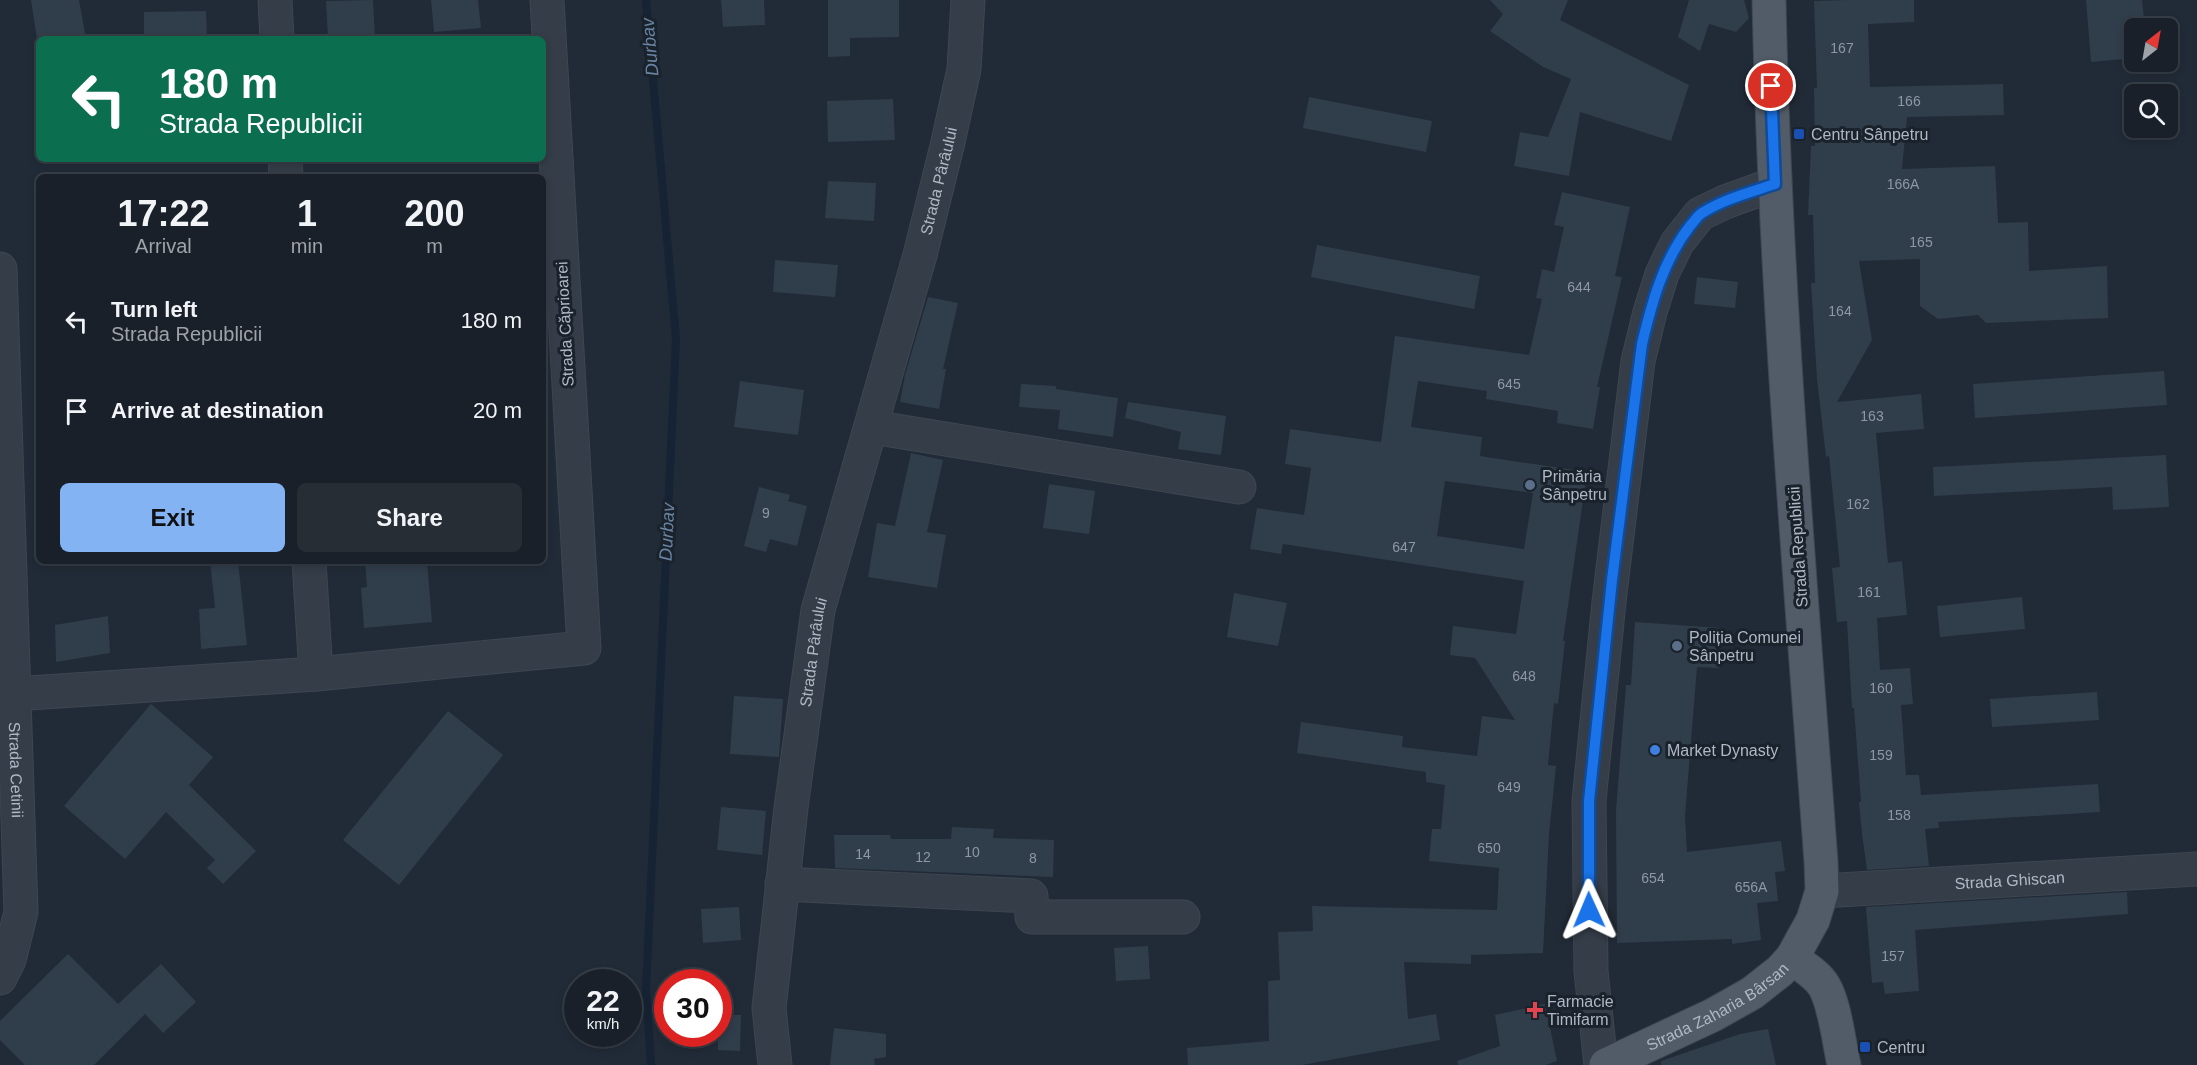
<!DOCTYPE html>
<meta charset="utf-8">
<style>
:root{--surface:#192029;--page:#262d35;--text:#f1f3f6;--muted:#9fa3a8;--line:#373e46;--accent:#84b3f4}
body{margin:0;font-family:Helvetica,sans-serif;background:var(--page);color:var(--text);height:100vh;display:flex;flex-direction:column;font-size:22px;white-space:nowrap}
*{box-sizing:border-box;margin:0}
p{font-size:20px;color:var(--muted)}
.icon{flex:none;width:33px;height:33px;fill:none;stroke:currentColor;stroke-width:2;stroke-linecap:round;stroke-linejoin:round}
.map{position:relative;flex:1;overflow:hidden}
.panel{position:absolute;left:36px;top:174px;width:510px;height:390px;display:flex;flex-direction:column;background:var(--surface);border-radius:9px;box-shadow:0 3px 9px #0003,0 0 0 2px var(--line)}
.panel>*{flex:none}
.top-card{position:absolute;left:36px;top:36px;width:510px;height:126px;border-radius:9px;box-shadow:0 3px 9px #0003,0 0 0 2px var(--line);background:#0b6e4f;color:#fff;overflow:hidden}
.needle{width:39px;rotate:31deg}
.controls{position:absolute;left:2124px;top:18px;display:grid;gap:12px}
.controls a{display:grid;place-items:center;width:54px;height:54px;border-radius:9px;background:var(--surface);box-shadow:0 3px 9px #0003,0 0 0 2px var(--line);font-size:30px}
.speed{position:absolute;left:564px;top:969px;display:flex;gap:12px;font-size:30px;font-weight:700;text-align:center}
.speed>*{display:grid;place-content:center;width:78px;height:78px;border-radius:50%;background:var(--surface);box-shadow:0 3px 9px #0003,0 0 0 2px var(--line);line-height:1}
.speed small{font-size:15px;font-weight:400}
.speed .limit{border:9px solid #d22;background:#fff;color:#111}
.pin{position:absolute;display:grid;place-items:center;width:51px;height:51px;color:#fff;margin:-26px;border:3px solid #fff;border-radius:50%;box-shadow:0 2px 6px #0007}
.me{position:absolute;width:66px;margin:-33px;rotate:359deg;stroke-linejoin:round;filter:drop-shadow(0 0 4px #0008)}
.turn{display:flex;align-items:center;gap:21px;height:126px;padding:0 24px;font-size:27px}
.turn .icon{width:78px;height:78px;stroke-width:2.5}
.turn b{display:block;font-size:42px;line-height:51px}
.eta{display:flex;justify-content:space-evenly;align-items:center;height:102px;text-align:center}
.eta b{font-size:36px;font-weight:700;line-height:42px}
.primary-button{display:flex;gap:12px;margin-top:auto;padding:12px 24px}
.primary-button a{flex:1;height:69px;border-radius:9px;background:var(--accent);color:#111;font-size:24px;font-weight:700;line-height:69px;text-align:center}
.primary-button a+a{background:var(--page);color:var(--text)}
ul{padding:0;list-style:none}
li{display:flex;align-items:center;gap:18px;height:90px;padding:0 24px}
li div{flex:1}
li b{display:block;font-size:22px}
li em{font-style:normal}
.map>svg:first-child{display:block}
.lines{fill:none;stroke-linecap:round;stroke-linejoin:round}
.stream{stroke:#152334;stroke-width:8}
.building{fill:#303d4b;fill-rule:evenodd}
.minor-casing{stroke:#3e4651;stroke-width:35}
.major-casing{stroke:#3e4651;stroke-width:35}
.minor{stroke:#343d48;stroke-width:33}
.major{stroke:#525c68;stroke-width:33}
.route-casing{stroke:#114b97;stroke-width:15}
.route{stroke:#1a73e8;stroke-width:10}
.transit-dot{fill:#1a4fb4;stroke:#1a222c;stroke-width:2}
.service-dot{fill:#5c6f8a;stroke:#1a222c;stroke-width:2}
.shop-dot{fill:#3f7fe0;stroke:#1a222c;stroke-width:2}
.health-dot{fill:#e0444e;stroke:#1a222c;stroke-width:2}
.labels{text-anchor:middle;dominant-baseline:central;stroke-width:6;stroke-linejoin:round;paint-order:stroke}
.number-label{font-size:14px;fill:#8e98a4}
.poi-label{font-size:16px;fill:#afb8c4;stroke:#1a222c;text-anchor:start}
.street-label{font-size:16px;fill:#afb8c4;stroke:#1a222c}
.water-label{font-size:18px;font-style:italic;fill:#6984a3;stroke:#1a222c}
</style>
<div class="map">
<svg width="2197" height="1065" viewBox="0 0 2197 1065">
<rect width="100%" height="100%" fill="#212b37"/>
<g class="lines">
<path class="stream" d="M 646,0 L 676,339 L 646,990 L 651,1065"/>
</g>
<g class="building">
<path d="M 31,0 L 79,0 L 86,39 L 37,39 Z"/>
<path d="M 373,0 L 375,39 L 328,39 L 326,1 Z"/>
<path d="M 431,0 L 478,0 L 481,28 L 434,32 Z"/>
<path d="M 721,0 L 764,0 L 765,25 L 723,27 Z"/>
<path d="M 828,0 L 899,0 L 899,37 L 850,38 L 850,56 L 828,57 Z"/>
<path d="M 1490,0 L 1568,0 L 1560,20 L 1689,85 L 1671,141 L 1580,112 L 1569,176 L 1514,166 L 1520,132 L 1548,137 L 1571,79 L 1543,67 L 1490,31 L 1503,14 Z"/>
<path d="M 1689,0 L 1744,0 L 1749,18 L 1736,32 L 1709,24 L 1700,51 L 1678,37 Z"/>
<path d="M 1846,0 L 1914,0 L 1914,22 L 1868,24 L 1870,87 L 2003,84 L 2004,115 L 1907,117 L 1902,169 L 1995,166 L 1998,223 L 2028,222 L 2029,271 L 2107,266 L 2108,318 L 1986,323 L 1978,315 L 1938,319 L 1920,306 L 1920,259 L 1859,261 L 1872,340 L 1837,402 L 1921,394 L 1924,429 L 1876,433 L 1888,563 L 1902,561 L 1907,615 L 1877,618 L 1880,670 L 1910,668 L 1913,704 L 1901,705 L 1906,775 L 1919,775 L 1921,795 L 2098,784 L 2100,812 L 1938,822 L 1939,828 L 1925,829 L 1929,866 L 1867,870 L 1862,834 L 1859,802 L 1861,802 L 1854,708 L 1852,708 L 1847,621 L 1837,622 L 1832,568 L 1840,567 L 1829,456 L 1826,457 L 1817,379 L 1811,283 L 1815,283 L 1813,215 L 1808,215 L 1811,146 L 1815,146 L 1814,88 L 1817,88 L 1814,1 Z"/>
<path d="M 2086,0 L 2142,0 L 2145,28 L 2134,28 L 2134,58 L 2091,62 Z"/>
<path d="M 206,11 L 207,39 L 144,39 L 144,12 Z"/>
<path d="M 1309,97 L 1432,121 L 1426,152 L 1303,128 Z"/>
<path d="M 893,99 L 895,140 L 828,142 L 827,101 Z"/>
<path d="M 828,181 L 876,183 L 874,221 L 825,218 Z"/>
<path d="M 1562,192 L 1630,207 L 1615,276 L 1622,277 L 1597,387 L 1600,387 L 1593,429 L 1557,423 L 1558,411 L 1486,399 L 1487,391 L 1418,381 L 1411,427 L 1482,437 L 1480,456 L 1587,472 L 1563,641 L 1565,641 L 1558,704 L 1554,703 L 1548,765 L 1556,766 L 1549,834 L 1543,953 L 1471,955 L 1471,964 L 1404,962 L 1408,1019 L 1436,1014 L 1440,1040 L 1302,1065 L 1188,1065 L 1187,1048 L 1269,1041 L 1268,981 L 1280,980 L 1278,932 L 1313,931 L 1312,906 L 1497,910 L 1499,868 L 1429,861 L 1432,829 L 1441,829 L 1445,785 L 1426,782 L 1426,772 L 1297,753 L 1301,722 L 1403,736 L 1402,747 L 1477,756 L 1482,716 L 1515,720 L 1475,658 L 1450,655 L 1453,626 L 1516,634 L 1524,581 L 1283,544 L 1281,554 L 1250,549 L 1257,508 L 1304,515 L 1311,468 L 1285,464 L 1290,429 L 1381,442 L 1395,336 L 1529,355 L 1542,299 L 1536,298 L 1542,269 L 1554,272 L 1564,227 L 1554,225 ZM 1445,481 L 1533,493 L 1524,549 L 1437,536 Z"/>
<path d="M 1317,245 L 1480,276 L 1474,309 L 1311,277 Z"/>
<path d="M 775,260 L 838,265 L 835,297 L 773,292 Z"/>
<path d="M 1697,277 L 1738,282 L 1735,308 L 1694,304 Z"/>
<path d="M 928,297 L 958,303 L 943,369 L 946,369 L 939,409 L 900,402 L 905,375 Z"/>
<path d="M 2164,371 L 2167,405 L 1975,418 L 1973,384 Z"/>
<path d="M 740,381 L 804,390 L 798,435 L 734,427 Z"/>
<path d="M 1021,384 L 1056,386 L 1056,389 L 1118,398 L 1113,437 L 1058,429 L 1060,410 L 1019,407 Z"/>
<path d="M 1128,402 L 1226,416 L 1221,455 L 1178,449 L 1181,432 L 1125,418 Z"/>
<path d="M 911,453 L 943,460 L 927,532 L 946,535 L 937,588 L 868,577 L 877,523 L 895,526 Z"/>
<path d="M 2166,455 L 2169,507 L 2113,510 L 2112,487 L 1934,496 L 1933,467 Z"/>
<path d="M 1049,484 L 1095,491 L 1089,534 L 1043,528 Z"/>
<path d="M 759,487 L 790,495 L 788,501 L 807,506 L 797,546 L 770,539 L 766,552 L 744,546 Z"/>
<path d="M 210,561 L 238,561 L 247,645 L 201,649 L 199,609 L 215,608 Z"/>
<path d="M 365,561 L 427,561 L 432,622 L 364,628 L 361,588 L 367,587 Z"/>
<path d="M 1234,593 L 1287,603 L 1278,646 L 1227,637 Z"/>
<path d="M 2022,597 L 2025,629 L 1940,637 L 1937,606 Z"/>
<path d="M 108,616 L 110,653 L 56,662 L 55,625 Z"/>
<path d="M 1635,622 L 1721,628 L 1719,668 L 1697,667 L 1685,816 L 1687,852 L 1781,841 L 1785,871 L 1775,872 L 1778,901 L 1757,903 L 1761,940 L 1732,944 L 1732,939 L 1617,943 L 1616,810 L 1626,685 L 1631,685 Z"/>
<path d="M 2097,692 L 2099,720 L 1992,727 L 1990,699 Z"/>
<path d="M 734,696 L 783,699 L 779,757 L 730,754 Z"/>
<path d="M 151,704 L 213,757 L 189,785 L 256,851 L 223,884 L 207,868 L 215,860 L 166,812 L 125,859 L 64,806 Z"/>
<path d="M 448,711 L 503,755 L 399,885 L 343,840 Z"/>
<path d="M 721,807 L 766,811 L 762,855 L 717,850 Z"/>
<path d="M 952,827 L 994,829 L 993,838 L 1054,840 L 1053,877 L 835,868 L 834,835 L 890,835 L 891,839 L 951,839 Z"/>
<path d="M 2127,892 L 2128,914 L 1915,930 L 1919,991 L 1885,994 L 1883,982 L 1872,983 L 1866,907 Z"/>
<path d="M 739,907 L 741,940 L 703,943 L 701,909 Z"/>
<path d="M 1148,946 L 1150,979 L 1116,981 L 1114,948 Z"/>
<path d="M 68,954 L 118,1004 L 161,964 L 196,1002 L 163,1033 L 145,1014 L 94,1065 L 25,1065 L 0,1040 L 0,1021 Z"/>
<path d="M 1545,1004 L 1557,1061 L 1546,1065 L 1458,1065 L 1457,1061 L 1500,1046 L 1495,1015 Z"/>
<path d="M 718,1015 L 741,1015 L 740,1051 L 718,1050 Z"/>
<path d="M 834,1028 L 886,1034 L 886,1057 L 874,1059 L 875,1065 L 830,1065 Z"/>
<path d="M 1768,1029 L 1776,1065 L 1661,1065 L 1661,1061 L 1740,1034 Z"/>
</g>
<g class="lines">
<defs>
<g id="minor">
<path d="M 275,0 L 277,39"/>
<path d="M 285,159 L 286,177"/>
<path id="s1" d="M 0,269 L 21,912 L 9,960 L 0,978"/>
<path d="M 872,427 L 1239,487"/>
<path d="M 309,561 L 316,674"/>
<path d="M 14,694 L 316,674 L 584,648 L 547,0"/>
<path d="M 782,884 L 1031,896 L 1032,917 L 1183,917"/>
<path id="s2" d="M 1822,891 L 2197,869"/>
<path id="s3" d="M 775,1065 L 769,1008 L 791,808 L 818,610 L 920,255 L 948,142 L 964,69 L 968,0"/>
<path d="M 1601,1065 L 1591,971 L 1589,801 L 1609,602 L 1638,361 L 1650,312 L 1662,274 L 1677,243 L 1700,214 L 1725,202 L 1775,184"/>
</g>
<g id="major">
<path d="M 1792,958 C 1802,966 1817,974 1824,986 C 1835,1004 1839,1043 1844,1065"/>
<path id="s4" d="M 1606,1065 L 1713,1015 L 1752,993 L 1780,971 L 1792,958 L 1813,920 L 1822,891 L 1821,862 C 1800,575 1775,288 1769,0"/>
</g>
</defs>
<use href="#minor" class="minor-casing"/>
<use href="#major" class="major-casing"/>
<use href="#minor" class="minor"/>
<use href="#major" class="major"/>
</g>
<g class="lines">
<defs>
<path id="route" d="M 1589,910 L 1589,801 L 1612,580 L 1642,344 C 1652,302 1663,261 1690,226 C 1694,222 1697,216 1702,213 C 1724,199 1751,192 1775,184 L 1771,86"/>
</defs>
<use href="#route" class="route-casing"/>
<use href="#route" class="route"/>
</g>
<g class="transit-dot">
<rect x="1793" y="128" width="12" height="12" rx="3"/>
<rect x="1859" y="1041" width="12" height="12" rx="3"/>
</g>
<g class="service-dot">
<circle cx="1530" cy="485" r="6"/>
<circle cx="1677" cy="646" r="6"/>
</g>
<circle class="shop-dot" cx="1655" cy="750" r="6"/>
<path class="health-dot" d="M1532 1001h6v6h6v6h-6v6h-6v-6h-6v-6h6z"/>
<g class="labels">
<g class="number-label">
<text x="1842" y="48">167</text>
<text x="1909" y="101">166</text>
<text x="1903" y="184">166A</text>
<text x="1921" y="242">165</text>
<text x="1579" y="287">644</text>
<text x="1840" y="311">164</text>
<text x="1509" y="384">645</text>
<text x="1872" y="416">163</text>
<text x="1858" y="504">162</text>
<text x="766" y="513">9</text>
<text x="1404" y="547">647</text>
<text x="1869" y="592">161</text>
<text x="1524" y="676">648</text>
<text x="1881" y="688">160</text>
<text x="1881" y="755">159</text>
<text x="1509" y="787">649</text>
<text x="1899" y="815">158</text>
<text x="1489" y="848">650</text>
<text x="972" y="852">10</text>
<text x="863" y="854">14</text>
<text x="923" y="857">12</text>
<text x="1033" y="858">8</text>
<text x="1653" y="878">654</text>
<text x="1751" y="887">656A</text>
<text x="1893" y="956">157</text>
</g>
<g class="poi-label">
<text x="1811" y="134">Centru Sânpetru</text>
<text x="1542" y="476">Primăria<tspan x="1542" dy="18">Sânpetru</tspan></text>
<text x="1689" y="637">Poliția Comunei<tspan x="1689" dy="18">Sânpetru</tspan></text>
<text x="1667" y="750">Market Dynasty</text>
<text x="1547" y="1001">Farmacie<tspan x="1547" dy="18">Timifarm</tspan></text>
<text x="1877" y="1047">Centru</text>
</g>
<g class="street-label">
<text stroke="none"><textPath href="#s3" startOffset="904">Strada Pârâului</textPath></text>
<text transform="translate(565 324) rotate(-93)">Strada Căprioarei</text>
<text transform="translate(1798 547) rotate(-94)">Strada Republicii</text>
<text stroke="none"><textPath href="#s3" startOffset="416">Strada Pârâului</textPath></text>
<text stroke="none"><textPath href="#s1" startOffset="501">Strada Cetinii</textPath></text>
<text stroke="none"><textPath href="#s2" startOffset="188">Strada Ghiscan</textPath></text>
<text stroke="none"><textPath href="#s4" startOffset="126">Strada Zaharia Bârsan</textPath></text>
</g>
<g class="water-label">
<text transform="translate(650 47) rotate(-95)">Durbav</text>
<text transform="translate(667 532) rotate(-87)">Durbav</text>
</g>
</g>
</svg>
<div class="controls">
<a><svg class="needle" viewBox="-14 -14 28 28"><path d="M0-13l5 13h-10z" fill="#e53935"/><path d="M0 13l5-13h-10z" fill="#9fa3a8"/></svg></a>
<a><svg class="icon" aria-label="search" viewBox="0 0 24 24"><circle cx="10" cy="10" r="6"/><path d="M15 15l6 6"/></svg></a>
</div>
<div class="speed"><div>22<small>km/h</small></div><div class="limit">30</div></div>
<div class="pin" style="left:1771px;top:86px;background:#d93025"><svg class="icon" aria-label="arrive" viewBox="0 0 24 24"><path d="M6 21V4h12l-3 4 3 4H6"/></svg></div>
<svg class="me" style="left:1589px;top:910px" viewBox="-20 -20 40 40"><path d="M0-17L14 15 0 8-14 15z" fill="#1a73e8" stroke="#fff" stroke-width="4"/></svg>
<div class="top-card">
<div class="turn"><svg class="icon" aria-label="left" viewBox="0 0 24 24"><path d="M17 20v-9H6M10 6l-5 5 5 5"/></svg><div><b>180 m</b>Strada Republicii</div></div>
</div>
<section class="panel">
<div class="eta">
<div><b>17:22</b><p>Arrival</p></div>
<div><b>1</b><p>min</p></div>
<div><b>200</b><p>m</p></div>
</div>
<ul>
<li><svg class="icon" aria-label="left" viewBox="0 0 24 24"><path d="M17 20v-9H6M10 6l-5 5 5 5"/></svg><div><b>Turn left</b><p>Strada Republicii</p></div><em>180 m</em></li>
<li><svg class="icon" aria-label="arrive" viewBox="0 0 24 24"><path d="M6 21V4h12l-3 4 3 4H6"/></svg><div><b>Arrive at destination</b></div><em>20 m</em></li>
</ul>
<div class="primary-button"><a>Exit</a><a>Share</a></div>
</section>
</div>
